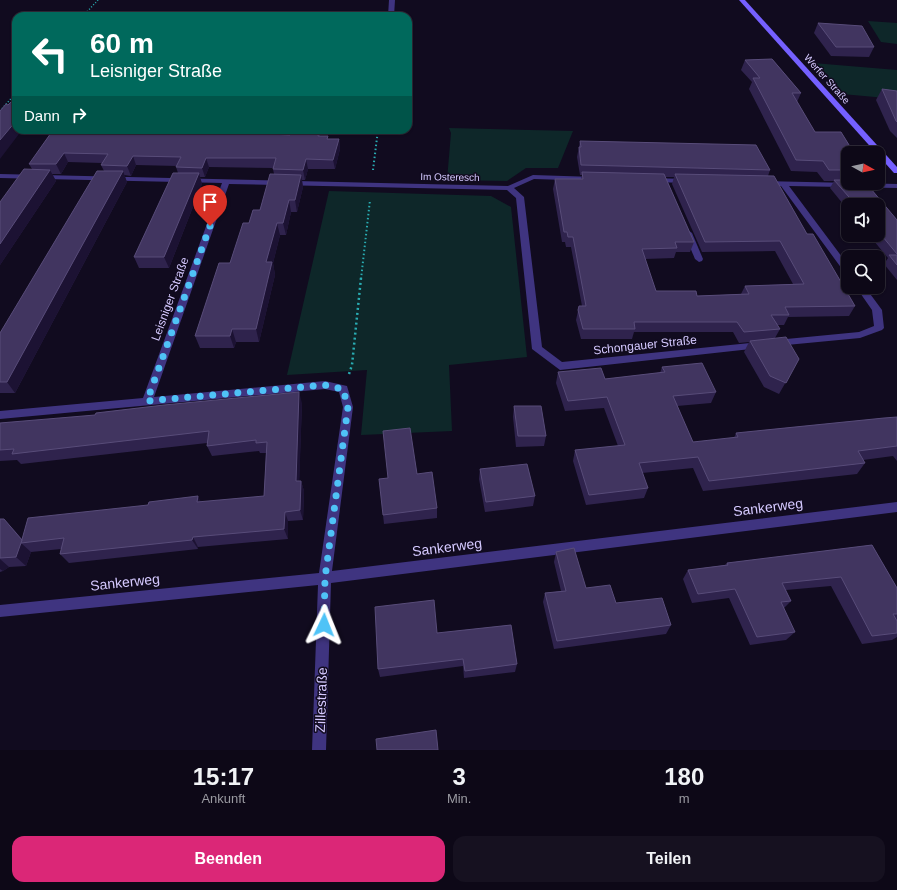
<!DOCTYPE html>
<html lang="de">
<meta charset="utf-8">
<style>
:root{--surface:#0d0817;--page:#161120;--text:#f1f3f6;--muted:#9a9aa1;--line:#2d2936;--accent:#db2777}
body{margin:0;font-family:Helvetica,sans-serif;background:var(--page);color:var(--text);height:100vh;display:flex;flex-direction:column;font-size:15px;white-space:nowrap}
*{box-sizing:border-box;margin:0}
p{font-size:13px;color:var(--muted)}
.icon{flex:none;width:22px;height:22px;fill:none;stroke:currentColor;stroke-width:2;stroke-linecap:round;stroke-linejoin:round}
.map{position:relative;height:750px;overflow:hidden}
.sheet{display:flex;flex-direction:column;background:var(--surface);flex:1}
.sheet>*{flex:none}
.banner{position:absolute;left:12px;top:12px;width:400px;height:122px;border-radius:12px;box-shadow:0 1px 3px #0004,0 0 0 1px var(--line);background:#00695c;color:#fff;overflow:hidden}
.needle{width:26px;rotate:98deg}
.buttons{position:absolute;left:841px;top:146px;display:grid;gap:8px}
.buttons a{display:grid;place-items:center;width:44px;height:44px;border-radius:8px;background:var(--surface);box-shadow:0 1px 3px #0004,0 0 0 1px var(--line);font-size:20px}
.pin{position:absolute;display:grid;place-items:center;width:34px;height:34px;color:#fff;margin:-41px -17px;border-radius:50% 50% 50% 0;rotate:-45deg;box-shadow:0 0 4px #0007}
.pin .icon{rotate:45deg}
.me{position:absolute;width:44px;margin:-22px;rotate:2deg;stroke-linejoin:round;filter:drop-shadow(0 0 3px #0008)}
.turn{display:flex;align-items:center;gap:14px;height:84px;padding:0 12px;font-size:18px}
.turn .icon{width:52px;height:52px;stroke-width:2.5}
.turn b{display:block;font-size:28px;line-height:34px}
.then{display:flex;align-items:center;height:38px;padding:0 12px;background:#0003;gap:8px;font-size:15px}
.eta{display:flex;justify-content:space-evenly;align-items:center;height:68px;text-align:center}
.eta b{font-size:24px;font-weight:700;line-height:28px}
.cta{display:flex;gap:8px;margin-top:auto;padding:8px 12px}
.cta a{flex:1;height:46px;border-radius:12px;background:var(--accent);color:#fff;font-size:16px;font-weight:700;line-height:46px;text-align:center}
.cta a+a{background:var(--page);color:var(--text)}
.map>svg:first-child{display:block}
.green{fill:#0e2729}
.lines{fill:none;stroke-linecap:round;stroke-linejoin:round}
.path-far2{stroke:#29adb3;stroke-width:1.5;stroke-dasharray:1 2;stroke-linecap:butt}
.path-far1{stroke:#29adb3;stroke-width:2;stroke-dasharray:1.5 2.5;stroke-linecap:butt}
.path{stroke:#29adb3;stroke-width:2.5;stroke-dasharray:2 3;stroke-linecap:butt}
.lane{fill:#3f3480;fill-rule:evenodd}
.street{fill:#3f3480;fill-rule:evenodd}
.secondary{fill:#7560ff;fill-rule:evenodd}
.wall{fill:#2f234d;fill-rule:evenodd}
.shaded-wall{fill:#1c1233}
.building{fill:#413560;stroke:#584c79}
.route{stroke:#4fc3f7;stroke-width:7;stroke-dasharray:0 12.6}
.labels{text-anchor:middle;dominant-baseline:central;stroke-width:3;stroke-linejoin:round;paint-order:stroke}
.far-street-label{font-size:10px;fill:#d5c9ff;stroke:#110b1f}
.street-label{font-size:12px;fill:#d5c9ff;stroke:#110b1f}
.near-street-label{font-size:14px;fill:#d5c9ff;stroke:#110b1f}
</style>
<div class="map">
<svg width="897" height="750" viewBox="0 0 897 750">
<rect width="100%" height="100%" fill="#110b1f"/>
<g class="green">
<path d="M 868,21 L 897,23 L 897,44 L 881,42 Z"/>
<path d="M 813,63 L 897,70 L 897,99 L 842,94 Z"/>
<path d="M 449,128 L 573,131 L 558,168 L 526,168 L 507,181 L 447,180 L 451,133 Z"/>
<path d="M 329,191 L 491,196 L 511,207 L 527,357 L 449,365 L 452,431 L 361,435 L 367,370 L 287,375 Z"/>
</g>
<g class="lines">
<g class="path-far2">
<path d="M 83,16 L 98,0"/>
<path d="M 0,111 L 16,93"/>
</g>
<g class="path-far1">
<path d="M 373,170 L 378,130"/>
<path d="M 361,279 L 370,200"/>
</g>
<path class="path" d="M 349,374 L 352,365 L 361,278"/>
<path class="lane" d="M 688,230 L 692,233 L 703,259 L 702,261 L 699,262 L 695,259 L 684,233 Z"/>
<g class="street">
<path d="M 389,0 L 395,0 L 394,16 L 388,16 Z"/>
<path d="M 0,174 L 508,186 L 533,175 L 595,177 L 599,179 L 598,181 L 534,179 L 514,188 L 524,197 L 542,347 L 562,362 L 760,342 L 765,345 L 760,348 L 560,370 L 532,349 L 516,198 L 507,190 L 229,184 L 154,397 L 325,381 L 347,386 L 353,407 L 332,571 L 897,502 L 897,512 L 331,583 L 326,750 L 312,750 L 318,585 L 0,617 L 0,605 L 319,573 L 343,407 L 339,392 L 325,389 L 0,419 L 0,411 L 143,398 L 222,183 L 0,178 Z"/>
<path d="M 650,178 L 687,179 L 691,181 L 687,183 L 653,182 L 649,180 Z"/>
<path d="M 762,181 L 897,184 L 897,188 L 789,186 L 848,265 L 848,274 L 845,273 L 781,186 L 765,185 L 761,183 Z"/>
<path d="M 856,287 L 865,287 L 882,310 L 884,328 L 882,330 L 860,338 L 776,346 L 773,345 L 771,343 L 773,341 L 776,340 L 859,332 L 874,326 L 872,310 Z"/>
</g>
<path class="secondary" d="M 739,0 L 745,0 L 897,167 L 897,173 L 894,173 Z"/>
</g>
<g class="wall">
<path d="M 818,23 L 874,47 L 869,57 L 831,56 L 814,33 Z"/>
<path d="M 772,59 L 801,93 L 797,102 L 815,132 L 841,132 L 854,153 L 848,153 L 848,183 L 866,183 L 897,220 L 897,280 L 884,264 L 888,258 L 869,235 L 878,235 L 878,205 L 848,205 L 848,210 L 830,188 L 834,181 L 824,181 L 817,172 L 791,171 L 749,89 L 752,82 L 741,70 L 745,60 Z"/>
<path d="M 882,89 L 897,91 L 897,138 L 890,131 L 876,100 Z"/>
<path d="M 319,131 L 320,136 L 328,139 L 339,139 L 340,149 L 335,169 L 308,169 L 305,180 L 302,180 L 303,187 L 297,212 L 291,212 L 286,235 L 280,235 L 273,263 L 275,275 L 259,342 L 236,342 L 234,348 L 200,348 L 195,336 L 249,223 L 260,210 L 274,174 L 273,169 L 273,168 L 209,167 L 205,177 L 200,177 L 202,184 L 169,268 L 139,268 L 134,257 L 178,173 L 176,167 L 177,166 L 136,165 L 131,176 L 124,175 L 127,182 L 15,393 L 0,393 L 0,333 L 104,171 L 101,165 L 102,163 L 68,162 L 61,174 L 52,174 L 56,181 L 0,265 L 0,202 L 32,169 L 29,164 L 68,134 L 248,134 L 290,135 Z"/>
<path d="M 580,141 L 770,170 L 768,176 L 855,306 L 849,316 L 788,317 L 784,325 L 777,325 L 780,329 L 775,338 L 799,359 L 779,394 L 764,387 L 744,352 L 749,342 L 739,343 L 733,332 L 634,332 L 632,339 L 581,339 L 576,320 L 579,306 L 582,306 L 571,247 L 566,247 L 565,242 L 562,242 L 553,189 L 555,179 L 581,179 L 582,175 L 580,175 L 577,157 ZM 665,177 L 674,177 L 672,184 L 702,252 L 775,251 L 793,284 L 745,286 L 741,294 L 697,296 L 656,291 L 645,259 L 674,258 L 676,252 L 690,252 L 694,242 Z"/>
<path d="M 662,367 L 716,392 L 711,403 L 677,406 L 693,442 L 734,438 L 736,433 L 897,417 L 897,461 L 893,456 L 863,460 L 865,463 L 857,474 L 703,491 L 693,468 L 642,473 L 648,488 L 644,498 L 586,505 L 573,461 L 575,450 L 618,446 L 604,408 L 565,411 L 556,383 L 558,372 L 605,379 L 660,373 Z"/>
<path d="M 302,403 L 299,481 L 301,481 L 304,491 L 303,520 L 288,521 L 288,539 L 198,547 L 198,549 L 69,563 L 60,554 L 61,549 L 31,552 L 26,566 L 9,567 L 3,571 L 0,572 L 0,519 L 13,529 L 22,539 L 201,502 L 264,496 L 266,453 L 260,453 L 259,451 L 212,456 L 207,446 L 207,443 L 21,464 L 17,460 L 0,461 L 0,423 Z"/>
<path d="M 514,406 L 546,436 L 544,446 L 516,447 L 513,417 Z"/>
<path d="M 480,469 L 535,496 L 533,506 L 485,512 L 479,479 Z"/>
<path d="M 417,474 L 437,508 L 437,518 L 384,524 L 383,515 L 388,478 Z"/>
<path d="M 872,545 L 897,588 L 897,637 L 892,640 L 862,644 L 831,586 L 786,590 L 791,601 L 784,608 L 795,632 L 786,640 L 750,645 L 729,598 L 692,603 L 683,579 L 688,570 L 725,565 L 727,563 Z"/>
<path d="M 556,552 L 586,588 L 616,603 L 671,625 L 666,634 L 554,649 L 543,602 L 545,593 L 561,591 L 554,562 Z"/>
<path d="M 437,633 L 517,664 L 515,672 L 464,678 L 463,666 L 380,677 L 378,669 Z"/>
</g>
<g class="shaded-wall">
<path d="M 16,121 L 16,130 L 22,130 L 0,159 L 0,140 Z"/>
<path d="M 339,139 L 340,149 L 335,169 L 333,160 Z"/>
<path d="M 64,153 L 68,162 L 61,174 L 56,164 Z"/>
<path d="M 133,156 L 136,165 L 131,176 L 127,166 Z"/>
<path d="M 206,158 L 209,167 L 205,177 L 202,168 Z"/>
<path d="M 306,159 L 308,169 L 305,180 L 303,170 Z"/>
<path d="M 50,170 L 56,181 L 0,265 L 0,244 Z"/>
<path d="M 123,171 L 127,182 L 15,393 L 7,382 Z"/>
<path d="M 199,173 L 202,184 L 169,268 L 164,257 Z"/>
<path d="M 301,175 L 303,187 L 297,212 L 295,200 Z"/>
<path d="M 289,200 L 291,212 L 286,235 L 283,223 Z"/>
<path d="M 277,223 L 280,235 L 273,263 L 275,275 L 259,342 L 256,329 L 266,262 Z"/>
<path d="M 232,329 L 236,342 L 234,348 L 230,336 Z"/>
<path d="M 299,392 L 302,403 L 299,491 L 296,481 Z"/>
<path d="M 301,481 L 304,491 L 303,520 L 300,510 Z"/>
<path d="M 198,496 L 203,506 L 197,502 Z"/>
<path d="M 285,512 L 288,521 L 288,539 L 284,529 Z"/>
<path d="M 4,519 L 13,529 L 25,542 L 21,543 L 31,552 L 26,566 L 16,557 Z"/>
<path d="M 193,537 L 198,547 L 198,549 L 192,540 Z"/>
<path d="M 0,559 L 9,567 L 3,571 L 0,569 Z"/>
</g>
<g class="building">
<path d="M 818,23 L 862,26 L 874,47 L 836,47 Z"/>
<path d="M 772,59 L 801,93 L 792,93 L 815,132 L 841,132 L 854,153 L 848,153 L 848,170 L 829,170 L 823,161 L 796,160 L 753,78 L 760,78 L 745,60 Z"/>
<path d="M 882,89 L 897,91 L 897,122 L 896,121 Z"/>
<path d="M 15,98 L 16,99 L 16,121 L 0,140 L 0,111 L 6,104 L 8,105 Z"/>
<path d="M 178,130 L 247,130 L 246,133 L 290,135 L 291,131 L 319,131 L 318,136 L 328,136 L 327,139 L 339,139 L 333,160 L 306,159 L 303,170 L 273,169 L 276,158 L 206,158 L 202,168 L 176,167 L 181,157 L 133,156 L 127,166 L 101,165 L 108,154 L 64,153 L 56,164 L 29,164 L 51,133 L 68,134 L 70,131 L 176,134 Z"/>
<path d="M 580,141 L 756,145 L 770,170 L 581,165 L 579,147 L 581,147 Z"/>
<path d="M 24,169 L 50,170 L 0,244 L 0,202 Z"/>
<path d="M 97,171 L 123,171 L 7,382 L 0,382 L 0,333 Z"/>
<path d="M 582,172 L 664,174 L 694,242 L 675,242 L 677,248 L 642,249 L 656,291 L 696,291 L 697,296 L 749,294 L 745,286 L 804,284 L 780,241 L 705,242 L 675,174 L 774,176 L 807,234 L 813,234 L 855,306 L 785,307 L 789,315 L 771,315 L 780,329 L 744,332 L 737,322 L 634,322 L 635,329 L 583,329 L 578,310 L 579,306 L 586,306 L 573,237 L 568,237 L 567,232 L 564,232 L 555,179 L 583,179 Z"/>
<path d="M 173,173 L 199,173 L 164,257 L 134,257 Z"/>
<path d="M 270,174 L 301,175 L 295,200 L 289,200 L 283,223 L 277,223 L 266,262 L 272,262 L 256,329 L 232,329 L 230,336 L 195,336 L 219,263 L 230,263 L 243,223 L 249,223 L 253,210 L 260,210 Z"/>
<path d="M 834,180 L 848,180 L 848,183 L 866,183 L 897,220 L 897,254 L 878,231 L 878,205 L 856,205 Z"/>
<path d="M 889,255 L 897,255 L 897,265 Z"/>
<path d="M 786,337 L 799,359 L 786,383 L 770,376 L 750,341 Z"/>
<path d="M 702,363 L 716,392 L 673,396 L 693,442 L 738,437 L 736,433 L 884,418 L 897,417 L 897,446 L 858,451 L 865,463 L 709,481 L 698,457 L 639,463 L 648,488 L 589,495 L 575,450 L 625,445 L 607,397 L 568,401 L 558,372 L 601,368 L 605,379 L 665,372 L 662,367 Z"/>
<path d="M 299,392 L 296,481 L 301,481 L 300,510 L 285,512 L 284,529 L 193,537 L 192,540 L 60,554 L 64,538 L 21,543 L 28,518 L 148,505 L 149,502 L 198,496 L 197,502 L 264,496 L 267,442 L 256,443 L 256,440 L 207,446 L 209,431 L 12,454 L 14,449 L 0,450 L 0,423 L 95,415 L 96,413 L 164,405 Z"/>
<path d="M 514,406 L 541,406 L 546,436 L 518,436 Z"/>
<path d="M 410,428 L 417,474 L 432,472 L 437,508 L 383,515 L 379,479 L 388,478 L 383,431 Z"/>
<path d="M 527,464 L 535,496 L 486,502 L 480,469 Z"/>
<path d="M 0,519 L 4,519 L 22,540 L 16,557 L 0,558 Z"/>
<path d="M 872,545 L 897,588 L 897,614 L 893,614 L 897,621 L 897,633 L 872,636 L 841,577 L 782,583 L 791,601 L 781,602 L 795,632 L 757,637 L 735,589 L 698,594 L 688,570 L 728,565 L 727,563 Z"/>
<path d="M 574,548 L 586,588 L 610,585 L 616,603 L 662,598 L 671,625 L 557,641 L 545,593 L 566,591 L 556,552 Z"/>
<path d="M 434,600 L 437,633 L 511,625 L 517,664 L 465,671 L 463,659 L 378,669 L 375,607 Z"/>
<path d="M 436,730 L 438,750 L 377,750 L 376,739 Z"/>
</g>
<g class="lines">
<path class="route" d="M 210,226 L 147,401 L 325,385 L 343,389 L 348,407 L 325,578 L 324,625"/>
</g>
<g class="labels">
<g class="far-street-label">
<text transform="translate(827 79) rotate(48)">Werfer Straße</text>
<text transform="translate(450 177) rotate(1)">Im Osteresch</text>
</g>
<g class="street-label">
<text transform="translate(170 299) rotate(-70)">Leisniger Straße</text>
<text transform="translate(645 345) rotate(-6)">Schongauer Straße</text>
</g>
<g class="near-street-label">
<text transform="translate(768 507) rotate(-7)">Sankerweg</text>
<text transform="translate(447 547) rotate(-7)">Sankerweg</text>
<text transform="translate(125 582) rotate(-6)">Sankerweg</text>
<text transform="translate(321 700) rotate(-88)">Zillestraße</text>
</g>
</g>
</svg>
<div class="buttons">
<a><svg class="needle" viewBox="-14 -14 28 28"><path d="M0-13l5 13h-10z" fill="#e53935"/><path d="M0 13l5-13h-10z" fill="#9a9aa1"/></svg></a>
<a><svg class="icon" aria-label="sound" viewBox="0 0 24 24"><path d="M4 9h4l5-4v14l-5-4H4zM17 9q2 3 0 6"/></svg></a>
<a><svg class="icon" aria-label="search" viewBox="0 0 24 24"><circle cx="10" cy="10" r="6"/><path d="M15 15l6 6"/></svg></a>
</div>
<div class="pin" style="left:210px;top:226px;background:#d93025"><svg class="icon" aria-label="arrive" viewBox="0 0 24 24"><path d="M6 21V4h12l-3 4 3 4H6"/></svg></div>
<svg class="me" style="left:324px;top:625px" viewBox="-20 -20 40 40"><path d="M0-17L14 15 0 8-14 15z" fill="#4fc3f7" stroke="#fff" stroke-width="4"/></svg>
<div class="banner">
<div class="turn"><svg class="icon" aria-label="left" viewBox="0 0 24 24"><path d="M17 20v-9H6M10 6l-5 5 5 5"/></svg><div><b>60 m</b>Leisniger Straße</div></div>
<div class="then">Dann<svg class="icon" aria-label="right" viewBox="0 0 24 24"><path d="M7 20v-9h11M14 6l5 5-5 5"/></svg></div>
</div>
</div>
<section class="sheet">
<div class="eta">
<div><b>15:17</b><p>Ankunft</p></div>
<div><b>3</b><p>Min.</p></div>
<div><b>180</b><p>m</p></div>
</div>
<div class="cta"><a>Beenden</a><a>Teilen</a></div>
</section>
